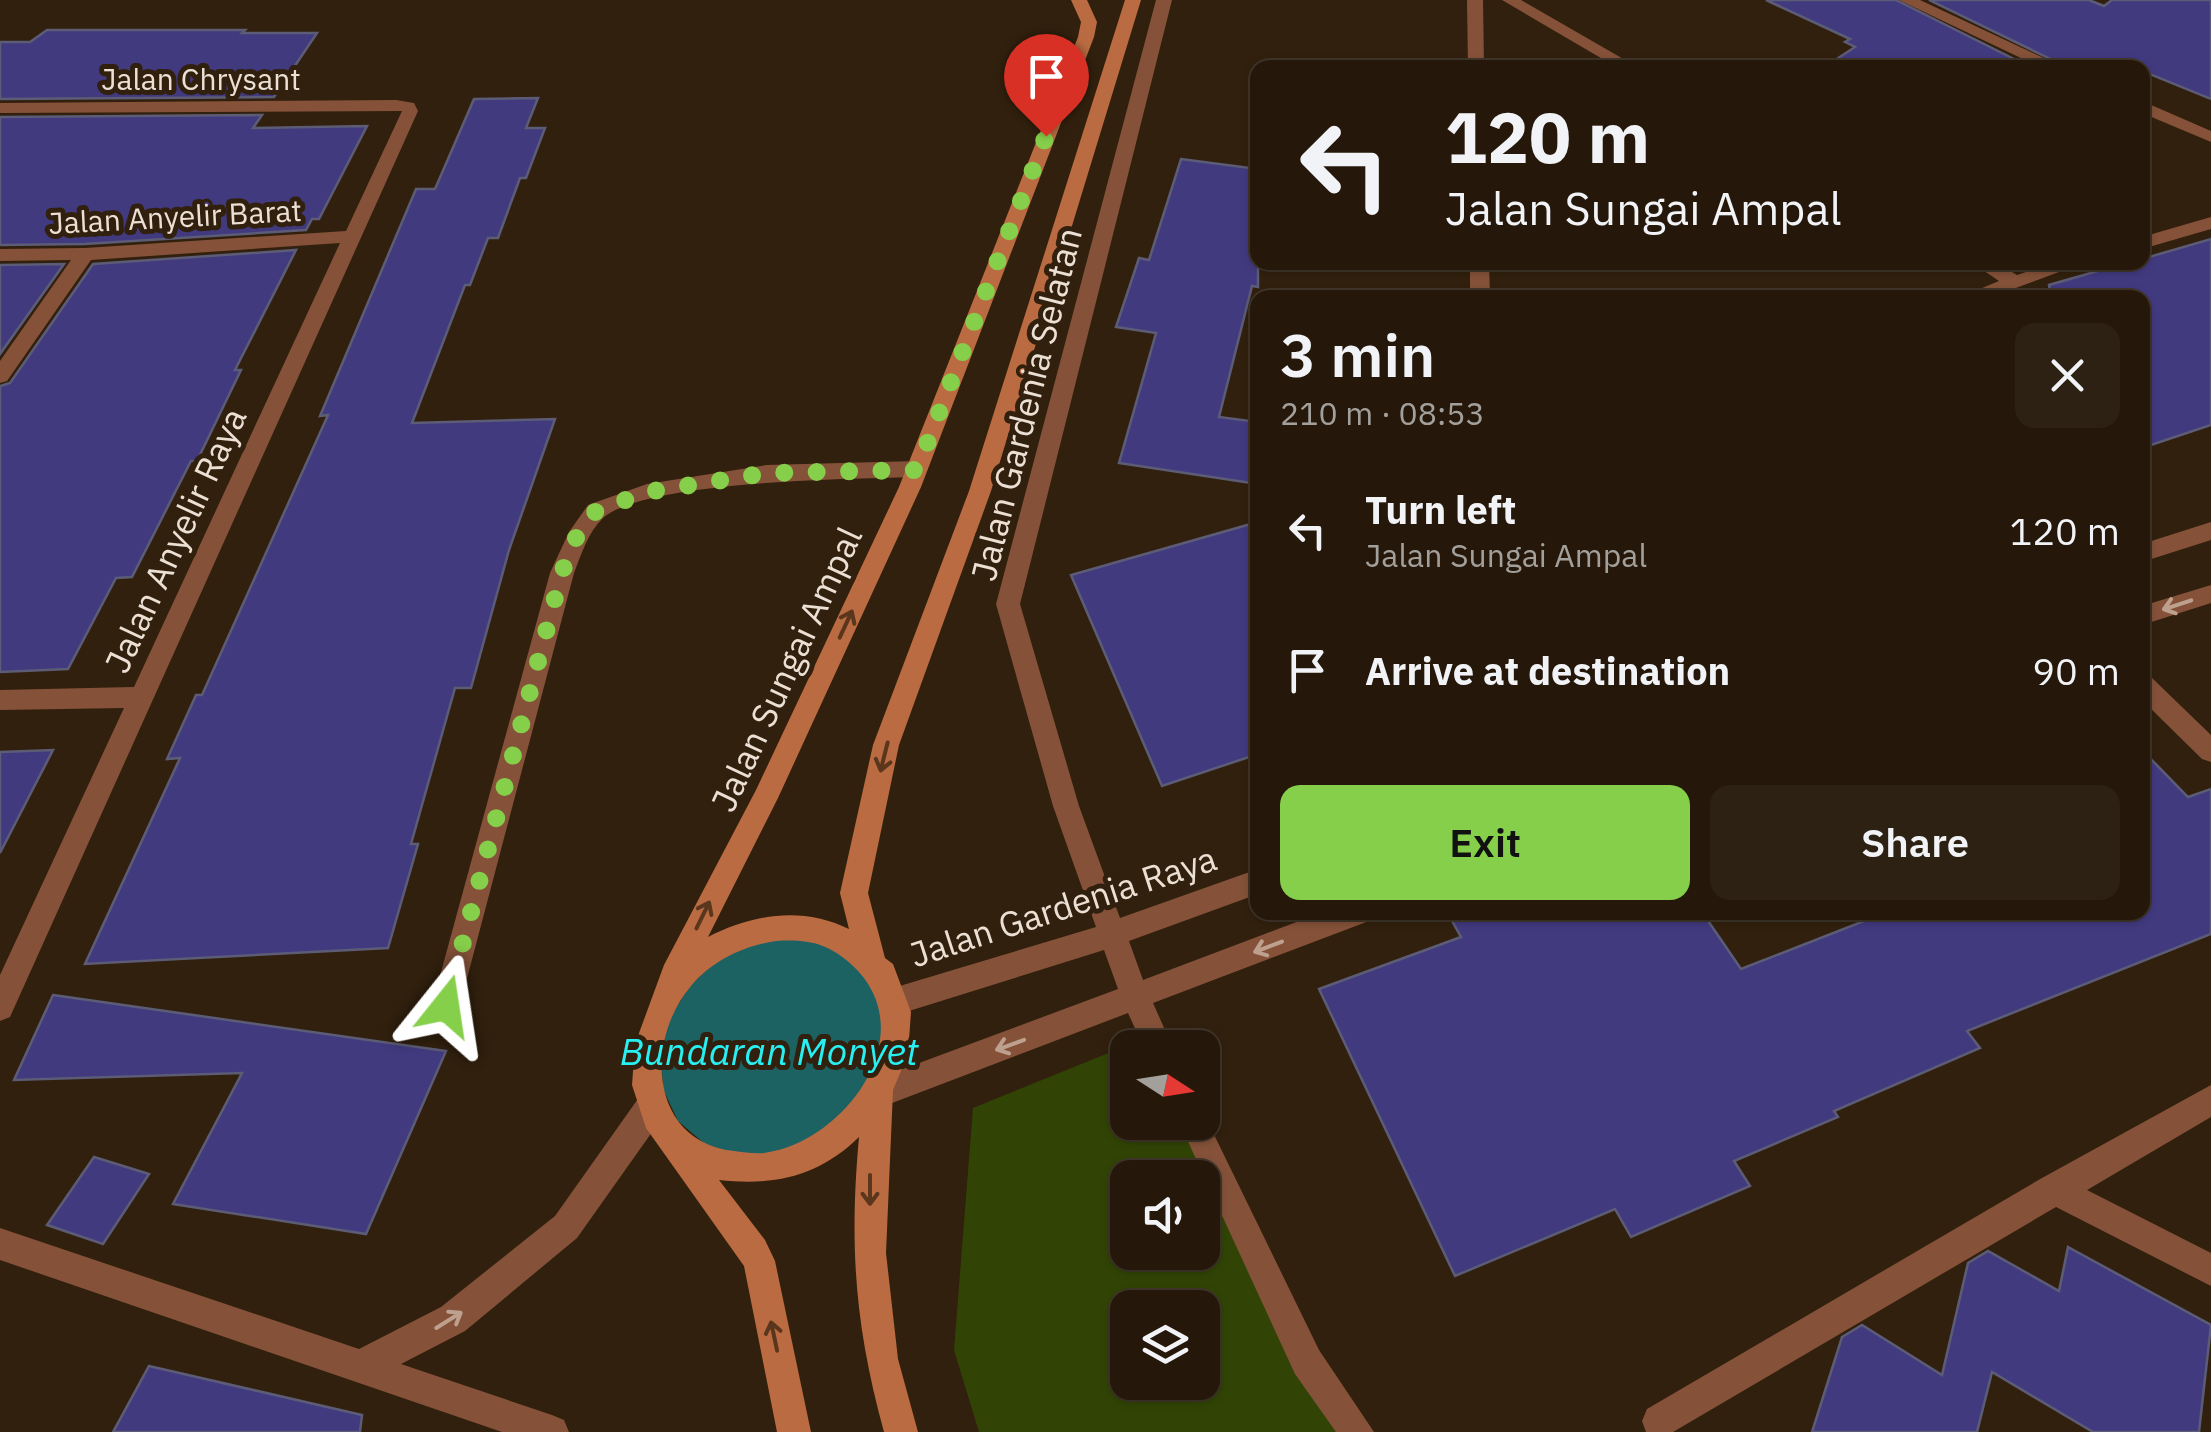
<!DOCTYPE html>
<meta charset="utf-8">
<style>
:root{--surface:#25180a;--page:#2d2113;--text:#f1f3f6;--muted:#a3a09c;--line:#42372b;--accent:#86cf4b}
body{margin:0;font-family:"IBM Plex Sans",sans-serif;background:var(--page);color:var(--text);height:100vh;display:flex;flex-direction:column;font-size:38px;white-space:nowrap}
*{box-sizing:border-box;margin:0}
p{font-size:32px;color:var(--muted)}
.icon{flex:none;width:55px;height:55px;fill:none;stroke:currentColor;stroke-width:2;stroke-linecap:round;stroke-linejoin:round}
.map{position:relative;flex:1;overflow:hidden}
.sheet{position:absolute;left:1250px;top:290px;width:900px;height:630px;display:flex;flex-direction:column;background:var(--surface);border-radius:20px;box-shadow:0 2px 8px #0004,0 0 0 2px var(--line)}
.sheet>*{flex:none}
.guide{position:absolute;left:1250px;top:60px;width:900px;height:210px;border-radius:20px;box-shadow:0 2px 8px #0004,0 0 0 2px var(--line);background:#25180a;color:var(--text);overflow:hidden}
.needle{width:65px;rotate:102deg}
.buttons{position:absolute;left:1110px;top:1030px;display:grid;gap:20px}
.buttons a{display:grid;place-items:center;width:110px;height:110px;border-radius:20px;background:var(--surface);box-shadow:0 2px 8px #0004,0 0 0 2px var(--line);font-size:50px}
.pin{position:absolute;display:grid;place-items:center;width:85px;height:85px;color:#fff;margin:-102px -42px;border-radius:50% 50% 50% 0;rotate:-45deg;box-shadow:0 0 10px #0007}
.pin .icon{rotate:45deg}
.me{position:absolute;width:110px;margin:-55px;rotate:15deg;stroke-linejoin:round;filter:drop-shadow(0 0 8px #0008)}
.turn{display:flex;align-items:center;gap:35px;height:210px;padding:0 30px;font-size:45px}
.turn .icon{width:130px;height:130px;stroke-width:2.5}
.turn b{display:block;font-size:70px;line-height:85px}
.round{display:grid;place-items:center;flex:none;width:105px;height:105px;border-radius:20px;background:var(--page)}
.headline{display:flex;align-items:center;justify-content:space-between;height:170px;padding:0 30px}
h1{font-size:60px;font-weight:600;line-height:75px}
.cta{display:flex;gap:20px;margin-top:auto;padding:20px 30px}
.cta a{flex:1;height:115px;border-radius:20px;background:var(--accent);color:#111;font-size:40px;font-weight:600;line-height:115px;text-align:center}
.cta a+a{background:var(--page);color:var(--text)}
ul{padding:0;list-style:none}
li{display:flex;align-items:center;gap:30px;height:140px;padding:0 30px}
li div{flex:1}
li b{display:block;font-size:38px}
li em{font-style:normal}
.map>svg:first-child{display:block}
.green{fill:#314405;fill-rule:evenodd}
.water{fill:#1c6263}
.building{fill:#423a7f;stroke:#5d5c76;stroke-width:2.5}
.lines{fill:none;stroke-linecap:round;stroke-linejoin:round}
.minor{fill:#855239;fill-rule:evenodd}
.secondary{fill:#bb6b41;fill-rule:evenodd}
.oneway{stroke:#bea08f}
.oneway2{stroke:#5a361d}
.route{stroke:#86cf4b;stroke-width:18;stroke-dasharray:0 32.4}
.labels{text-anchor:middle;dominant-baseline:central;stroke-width:10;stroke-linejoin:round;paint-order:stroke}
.far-street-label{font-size:30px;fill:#ece0d5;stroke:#31200d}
.street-label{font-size:35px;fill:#ece0d5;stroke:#31200d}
.water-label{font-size:38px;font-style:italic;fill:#28eff1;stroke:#31200d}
</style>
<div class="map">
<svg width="2211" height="1432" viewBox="0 0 2211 1432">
<rect width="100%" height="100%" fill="#31200d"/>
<path class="green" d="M 1143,1039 L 1147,1047 L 1128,1048 L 1128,1122 L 1181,1123 L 1297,1377 L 1341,1432 L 979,1432 L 954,1350 L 973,1108 ZM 1128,1178 L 1202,1178 L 1202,1252 L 1128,1252 ZM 1128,1308 L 1202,1308 L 1202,1382 L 1128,1382 Z"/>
<path class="water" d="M 785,937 L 818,941 L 847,955 L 870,978 L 882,1008 L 885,1044 L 850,1114 L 780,1155 L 741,1156 L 705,1144 L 678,1121 L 663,1089 L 661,1053 L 670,1017 L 690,986 L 717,960 L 750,943 Z"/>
<g class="building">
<path d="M 1766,0 L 1896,0 L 2032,68 L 1823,68 L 1855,47 L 1845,42 L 1850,39 Z"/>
<path d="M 1929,0 L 2089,0 L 2104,6 L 2112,0 L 2211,0 L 2211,99 L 2142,71 L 2142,68 L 2069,68 Z"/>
<path d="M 47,30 L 245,30 L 242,33 L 317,33 L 274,97 L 0,99 L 0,42 L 30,42 Z"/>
<path d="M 538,98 L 526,128 L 545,128 L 526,178 L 520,178 L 498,238 L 488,238 L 470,285 L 465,285 L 412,423 L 555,419 L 509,550 L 471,688 L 455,688 L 411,844 L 418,844 L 388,948 L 85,964 L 180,758 L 167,759 L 196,695 L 202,695 L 328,415 L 320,416 L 416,189 L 435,189 L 474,99 Z"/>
<path d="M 262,115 L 253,128 L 367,126 L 319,219 L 312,219 L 306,230 L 85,244 L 0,245 L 0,117 Z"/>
<path d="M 1181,159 L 1258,169 L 1258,287 L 1252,286 L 1219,417 L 1258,422 L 1258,484 L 1119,463 L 1156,333 L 1116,327 L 1139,258 L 1149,260 Z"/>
<path d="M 2211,239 L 2211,425 L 2142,448 L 2142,298 L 2051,298 L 2049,285 L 2129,262 L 2142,262 L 2142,259 Z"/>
<path d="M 296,250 L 235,370 L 241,370 L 197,461 L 191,461 L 132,577 L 116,578 L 68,669 L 0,672 L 0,386 L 10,383 L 93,264 Z"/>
<path d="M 64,264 L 0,354 L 0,265 Z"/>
<path d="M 1258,522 L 1258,754 L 1162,786 L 1071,575 Z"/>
<path d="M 53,750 L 0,853 L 0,752 Z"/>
<path d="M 2142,750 L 2188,797 L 2211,789 L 2211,934 L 1967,1031 L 1980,1048 L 1834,1111 L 1838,1117 L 1734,1161 L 1750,1186 L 1631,1237 L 1615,1209 L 1455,1276 L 1319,989 L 1461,937 L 1447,912 L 1702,912 L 1741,969 L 1887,912 L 2142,912 Z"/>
<path d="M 53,995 L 446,1051 L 366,1234 L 173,1204 L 242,1073 L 14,1080 Z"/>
<path d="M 94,1157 L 149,1174 L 103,1244 L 47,1225 Z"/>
<path d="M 2068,1247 L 2211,1325 L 2199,1432 L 2093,1432 L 1992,1372 L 1977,1432 L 1812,1432 L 1842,1337 L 1862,1325 L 1942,1375 L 1968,1263 L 1988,1251 L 2059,1291 Z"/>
<path d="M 149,1366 L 362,1415 L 360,1432 L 113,1432 Z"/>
</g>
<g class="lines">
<g class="minor">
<path d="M 1156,0 L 1172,0 L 1020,604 L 1079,806 L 1120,918 L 1258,869 L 1258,894 L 1129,941 L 1143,980 L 1323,912 L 1373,912 L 1369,921 L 1153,1003 L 1173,1048 L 1144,1048 L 1128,1013 L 879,1108 L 868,1104 L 864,1093 L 868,1082 L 1118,989 L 1104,950 L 893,1016 L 883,1012 L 879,1002 L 883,992 L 893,988 L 1096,927 L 1053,806 L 996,604 Z"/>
<path d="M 1467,0 L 1483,0 L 1484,68 L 1468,68 Z"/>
<path d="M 1502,0 L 1521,0 L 1639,68 L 1618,68 Z"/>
<path d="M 1899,0 L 1920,0 L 2065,68 L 2042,68 Z"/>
<path d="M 396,100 L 414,103 L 418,111 L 10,1017 L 0,1021 L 0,975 L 124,708 L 0,710 L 0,690 L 134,687 L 340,243 L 91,260 L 7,381 L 0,383 L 0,361 L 71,260 L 0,261 L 0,249 L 85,248 L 346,231 L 402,111 L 0,113 L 0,103 Z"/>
<path d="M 2142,101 L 2211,131 L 2211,142 L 2142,113 Z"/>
<path d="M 2211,217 L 2211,229 L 2142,249 L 2142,237 Z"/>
<path d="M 1470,262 L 1489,262 L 1490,298 L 1470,298 Z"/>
<path d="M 1971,262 L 1995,262 L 2017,275 L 2056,262 L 2086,262 L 1989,298 L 1958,298 L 1999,281 Z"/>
<path d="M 917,461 L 928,469 L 917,477 C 855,479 646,480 603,518 C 588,532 581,555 574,573 L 460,1005 L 456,1015 L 446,1019 L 436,1015 L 432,1005 L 550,573 L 569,532 L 588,505 L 647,484 L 767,465 Z"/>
<path d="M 2211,522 L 2211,540 L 2142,562 L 2142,544 Z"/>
<path d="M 2211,585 L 2211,603 L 2142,625 L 2142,606 Z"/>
<path d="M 2142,674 L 2151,677 L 2211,735 L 2211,762 L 2202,759 L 2142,700 Z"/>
<path d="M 2211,1085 L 2211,1117 L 2087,1190 L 2211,1253 L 2211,1286 L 2056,1207 L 1673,1432 L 1646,1432 L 1642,1421 L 1647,1409 L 2042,1178 Z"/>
<path d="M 651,1092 L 662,1096 L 666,1107 L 662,1118 L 577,1238 L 465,1331 L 401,1364 L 552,1415 L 564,1420 L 569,1432 L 502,1432 L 0,1260 L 0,1228 L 359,1349 L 441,1307 L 555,1216 L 640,1096 Z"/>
<path d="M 1202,1110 L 1319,1350 L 1374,1432 L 1336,1432 L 1295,1374 L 1179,1122 L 1202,1122 Z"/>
</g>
<path class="secondary" d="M 1071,0 L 1087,0 L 1097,22 L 1094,37 L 921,487 L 778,798 L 708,937 C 753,914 802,906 849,929 L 840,893 L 873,745 L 969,491 L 1125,0 L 1141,0 L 991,491 L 899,745 L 868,893 L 885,958 L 893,964 L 911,1012 L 908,1054 L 893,1090 L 886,1253 L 898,1359 L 918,1432 L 884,1432 C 855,1326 849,1247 859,1137 C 818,1177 774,1186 719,1180 L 765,1240 L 775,1261 L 811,1432 L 777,1432 L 744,1266 L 646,1128 L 632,1085 L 635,1044 L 664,965 L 756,790 L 899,487 L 1078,37 L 1081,22 ZM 776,941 C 808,939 828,943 852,965 C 925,1032 846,1142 764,1153 C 754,1154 743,1152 734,1151 C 650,1142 644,1041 691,986 C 713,960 743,946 776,941 Z"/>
</g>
<defs><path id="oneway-shaft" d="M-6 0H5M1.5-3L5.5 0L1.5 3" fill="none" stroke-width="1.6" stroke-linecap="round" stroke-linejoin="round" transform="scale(2.5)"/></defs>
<g class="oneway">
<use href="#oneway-shaft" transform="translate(2177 605) rotate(162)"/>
<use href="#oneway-shaft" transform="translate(1268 947) rotate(159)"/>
<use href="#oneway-shaft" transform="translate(1010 1045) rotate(160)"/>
<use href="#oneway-shaft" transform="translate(449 1320) rotate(-32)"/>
</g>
<g class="oneway2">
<use href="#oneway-shaft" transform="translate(846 624) rotate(-65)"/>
<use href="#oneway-shaft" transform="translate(884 757) rotate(104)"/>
<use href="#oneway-shaft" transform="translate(703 915) rotate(-64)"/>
<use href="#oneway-shaft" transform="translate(870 1190) rotate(90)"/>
<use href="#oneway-shaft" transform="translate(774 1336) rotate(-102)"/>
</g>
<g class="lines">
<path class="route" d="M 446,1006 L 562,572 L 576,538 L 596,511 L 647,492 L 767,473 L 917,470 L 1046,136"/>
</g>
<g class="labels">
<g class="far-street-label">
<text x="201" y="78">Jalan Chrysant</text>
<text transform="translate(175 216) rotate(-3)">Jalan Anyelir Barat</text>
</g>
<g class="street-label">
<text transform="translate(1026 404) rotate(-76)">Jalan Gardenia Selatan</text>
<text transform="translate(175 540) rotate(-65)">Jalan Anyelir Raya</text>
<text transform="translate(786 669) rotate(-65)">Jalan Sungai Ampal</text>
<text transform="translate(1063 906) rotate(-18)">Jalan Gardenia Raya</text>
</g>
<g class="water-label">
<text x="769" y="1050">Bundaran Monyet</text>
</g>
</g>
</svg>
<div class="buttons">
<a><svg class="needle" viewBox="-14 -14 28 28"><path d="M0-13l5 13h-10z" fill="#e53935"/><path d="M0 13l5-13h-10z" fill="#a3a09c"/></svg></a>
<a><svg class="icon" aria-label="sound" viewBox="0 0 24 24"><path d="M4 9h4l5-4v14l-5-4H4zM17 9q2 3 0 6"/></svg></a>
<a><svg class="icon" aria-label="layers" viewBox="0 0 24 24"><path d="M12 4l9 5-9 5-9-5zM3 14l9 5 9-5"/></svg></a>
</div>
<div class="pin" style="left:1046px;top:136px;background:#d93025"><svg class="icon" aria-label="arrive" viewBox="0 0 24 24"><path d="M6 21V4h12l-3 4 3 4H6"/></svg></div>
<svg class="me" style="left:446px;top:1006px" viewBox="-20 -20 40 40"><path d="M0-17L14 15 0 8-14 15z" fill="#86cf4b" stroke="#fff" stroke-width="4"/></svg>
<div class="guide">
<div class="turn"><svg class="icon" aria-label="left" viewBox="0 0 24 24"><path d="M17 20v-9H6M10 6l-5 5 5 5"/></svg><div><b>120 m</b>Jalan Sungai Ampal</div></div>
</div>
<section class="sheet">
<div class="headline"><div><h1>3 min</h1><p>210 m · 08:53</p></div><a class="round"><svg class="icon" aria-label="close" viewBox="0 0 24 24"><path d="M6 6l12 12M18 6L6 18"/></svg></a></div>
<ul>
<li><svg class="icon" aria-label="left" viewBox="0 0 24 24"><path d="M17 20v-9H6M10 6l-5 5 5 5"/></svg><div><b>Turn left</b><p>Jalan Sungai Ampal</p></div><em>120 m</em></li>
<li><svg class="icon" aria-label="arrive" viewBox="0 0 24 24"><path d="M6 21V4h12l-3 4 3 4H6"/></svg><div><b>Arrive at destination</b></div><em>90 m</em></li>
</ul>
<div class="cta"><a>Exit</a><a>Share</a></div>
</section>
</div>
